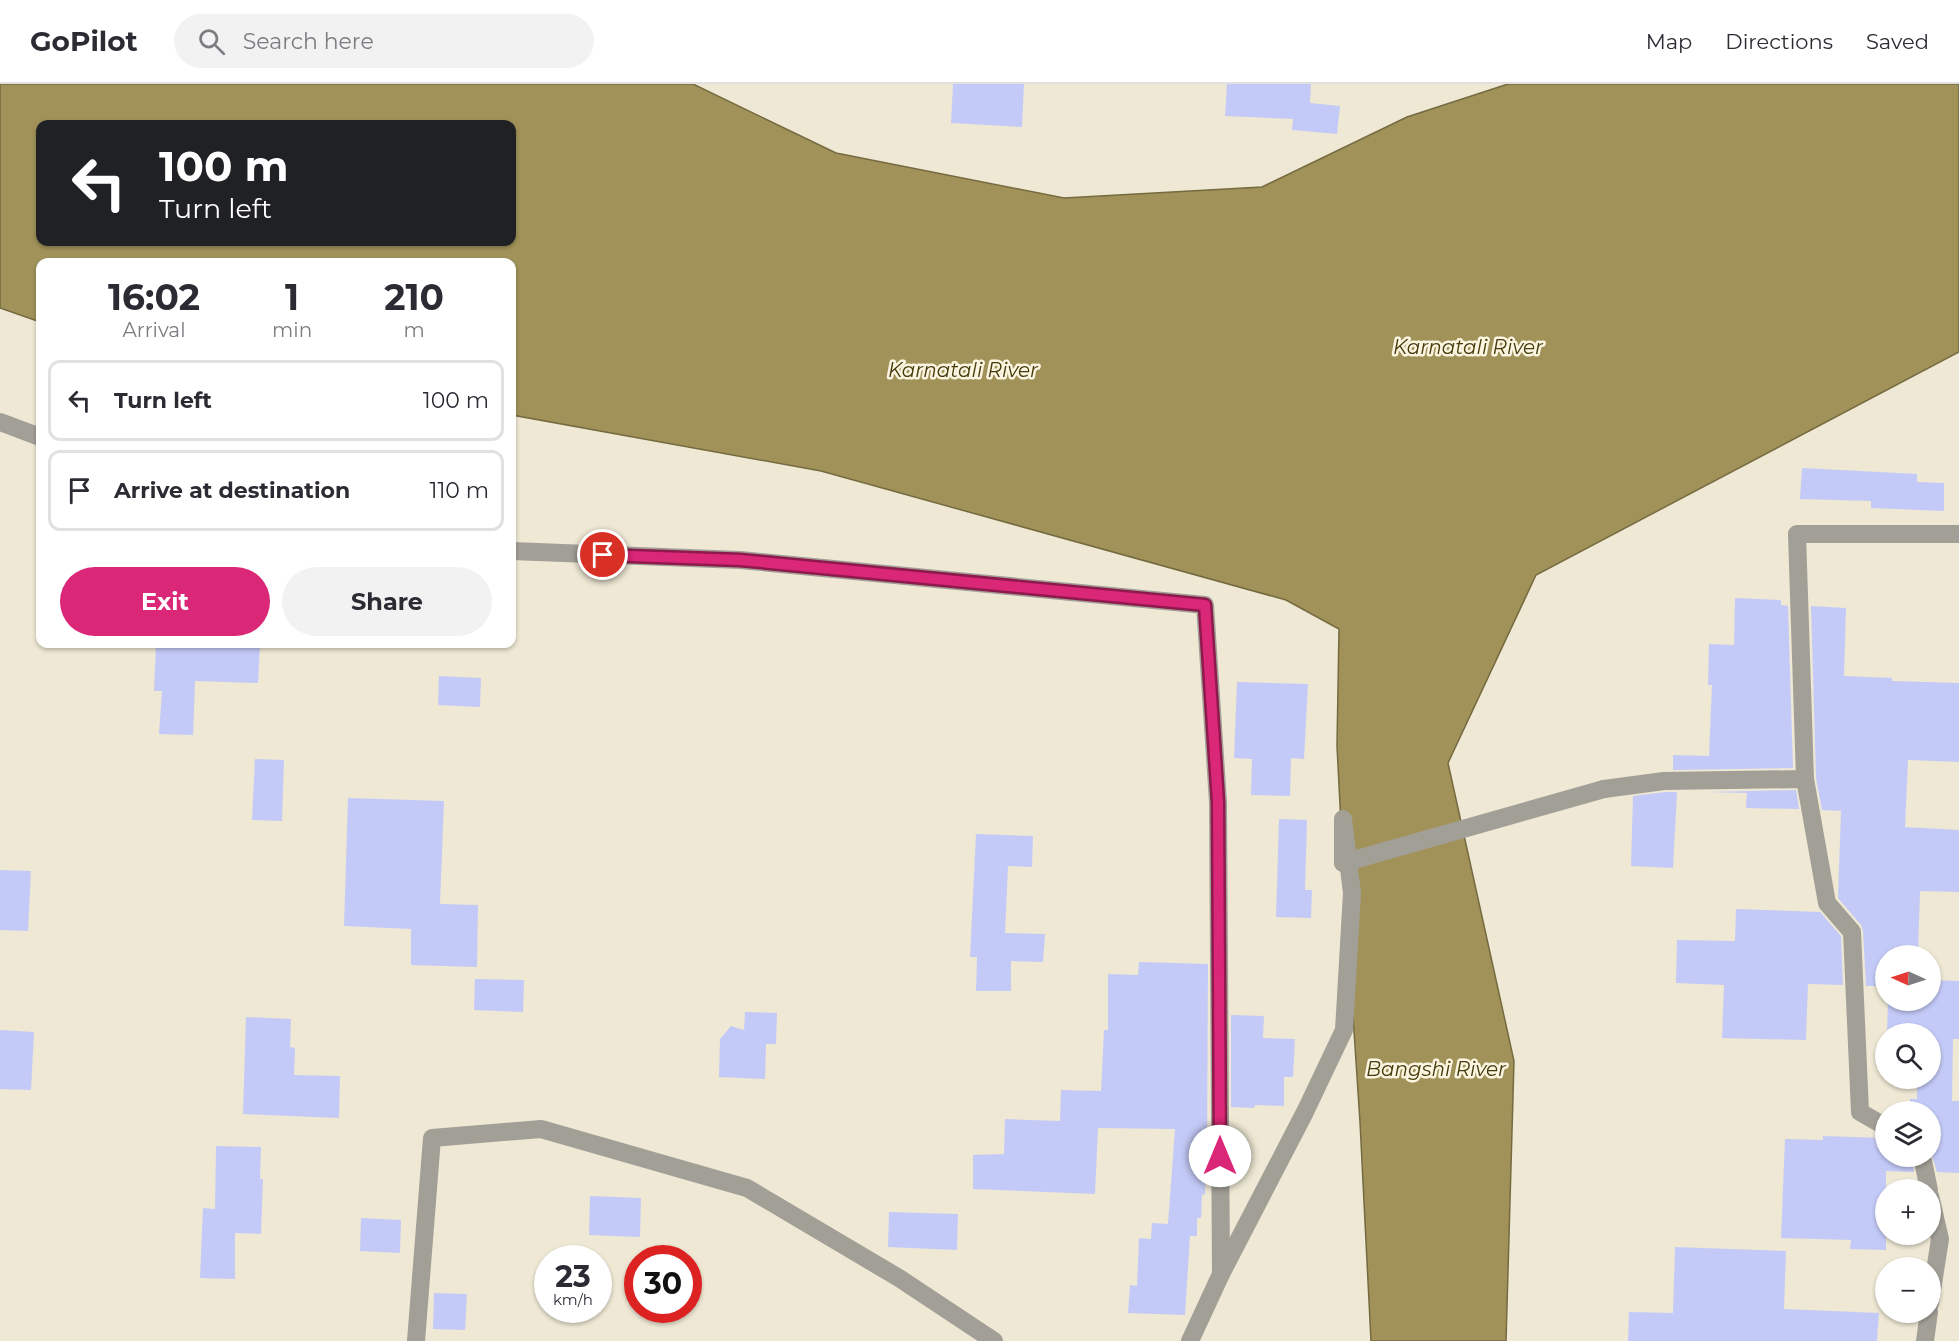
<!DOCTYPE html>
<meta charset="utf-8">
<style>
:root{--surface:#fff;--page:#f2f2f3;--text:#2b2b33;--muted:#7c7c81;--line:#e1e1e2;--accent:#db2777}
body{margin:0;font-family:Montserrat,sans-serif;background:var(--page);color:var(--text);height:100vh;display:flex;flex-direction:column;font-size:22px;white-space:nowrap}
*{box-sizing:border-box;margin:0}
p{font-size:20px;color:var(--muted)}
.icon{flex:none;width:33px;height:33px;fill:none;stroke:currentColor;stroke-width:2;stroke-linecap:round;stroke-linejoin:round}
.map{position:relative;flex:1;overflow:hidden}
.sheet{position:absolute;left:36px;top:174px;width:480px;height:390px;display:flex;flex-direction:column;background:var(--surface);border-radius:12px;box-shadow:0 2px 4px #0004}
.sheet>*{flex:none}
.banner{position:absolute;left:36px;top:36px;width:480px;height:126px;border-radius:12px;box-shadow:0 2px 4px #0004;background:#202124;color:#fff;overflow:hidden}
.needle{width:39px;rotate:273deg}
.fabs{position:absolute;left:1875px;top:861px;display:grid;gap:12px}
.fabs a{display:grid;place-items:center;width:66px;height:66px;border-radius:50%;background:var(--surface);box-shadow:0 2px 4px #0004;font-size:30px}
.speed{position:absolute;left:534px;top:1161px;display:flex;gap:12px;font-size:30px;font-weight:700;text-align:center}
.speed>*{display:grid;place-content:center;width:78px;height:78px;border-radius:50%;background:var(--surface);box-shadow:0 2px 4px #0004;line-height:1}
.speed small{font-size:15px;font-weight:400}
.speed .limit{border:9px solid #d22;background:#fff;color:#111}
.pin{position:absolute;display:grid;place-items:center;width:51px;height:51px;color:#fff;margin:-26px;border:3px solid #fff;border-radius:50%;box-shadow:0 2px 6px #0007}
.me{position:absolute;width:66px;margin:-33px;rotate:0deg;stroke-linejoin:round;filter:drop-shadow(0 0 4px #0008)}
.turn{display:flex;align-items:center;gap:21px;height:126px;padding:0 24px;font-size:27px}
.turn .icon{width:78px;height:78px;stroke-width:2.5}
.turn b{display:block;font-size:42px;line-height:51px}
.eta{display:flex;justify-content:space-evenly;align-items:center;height:102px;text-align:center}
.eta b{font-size:36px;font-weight:700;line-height:42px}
.cta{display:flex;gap:12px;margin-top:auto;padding:12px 24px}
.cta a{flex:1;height:69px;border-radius:36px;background:var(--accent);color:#fff;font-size:24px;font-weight:700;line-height:69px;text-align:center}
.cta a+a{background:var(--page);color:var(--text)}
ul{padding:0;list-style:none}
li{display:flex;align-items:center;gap:18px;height:81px;margin:0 12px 9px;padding:0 12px;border:3px solid var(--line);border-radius:12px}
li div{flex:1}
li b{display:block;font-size:22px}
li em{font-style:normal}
header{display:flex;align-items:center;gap:36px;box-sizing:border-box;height:84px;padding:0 30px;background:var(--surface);border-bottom:2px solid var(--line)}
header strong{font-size:28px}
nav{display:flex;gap:33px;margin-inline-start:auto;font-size:21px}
.search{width:420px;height:54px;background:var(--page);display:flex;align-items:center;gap:15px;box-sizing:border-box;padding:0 21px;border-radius:33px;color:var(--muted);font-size:22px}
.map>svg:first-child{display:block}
.water{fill:#a19259;stroke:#756a40;stroke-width:1.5;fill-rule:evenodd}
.building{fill:#c4caf7}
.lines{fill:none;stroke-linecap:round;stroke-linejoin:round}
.minor{stroke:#a29f97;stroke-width:18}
.minor-bridge{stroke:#a29f97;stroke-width:18}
.route-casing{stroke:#8e194d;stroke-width:15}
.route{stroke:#db2777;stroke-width:10}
.labels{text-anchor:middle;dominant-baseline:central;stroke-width:5;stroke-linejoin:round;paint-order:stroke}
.water-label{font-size:20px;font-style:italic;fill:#473b0b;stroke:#fbf5e1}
</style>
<header>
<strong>GoPilot</strong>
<div class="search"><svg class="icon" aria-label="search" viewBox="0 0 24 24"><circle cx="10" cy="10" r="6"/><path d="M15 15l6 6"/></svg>Search here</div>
<nav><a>Map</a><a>Directions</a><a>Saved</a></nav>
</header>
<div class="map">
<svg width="1959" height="1257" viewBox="0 0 1959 1257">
<rect width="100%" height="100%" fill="#eee8d4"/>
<path class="water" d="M 0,0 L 693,0 L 836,69 L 1064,114 L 1262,103 L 1407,33 L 1508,0 L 1959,0 L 1959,268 L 1536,491 L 1448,679 L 1514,977 L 1506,1257 L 1371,1257 L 1360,1038 L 1343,779 L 1337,662 L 1339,545 L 1286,516 L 821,387 L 512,331 L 512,178 L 40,178 L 40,238 L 0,224 ZM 40,40 L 512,40 L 512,158 L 40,158 Z"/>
<g class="building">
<path d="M 953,0 L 1024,0 L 1022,43 L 951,39 Z"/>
<path d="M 1227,0 L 1311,0 L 1310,19 L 1340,22 L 1337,50 L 1292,46 L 1293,35 L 1225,32 Z"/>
<path d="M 1802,384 L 1917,390 L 1917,398 L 1944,399 L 1944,427 L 1871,424 L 1871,417 L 1800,415 Z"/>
<path d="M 1735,514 L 1781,516 L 1781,521 L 1788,522 L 1793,684 L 1673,686 L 1673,671 L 1709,672 L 1712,601 L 1708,601 L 1709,560 L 1734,561 Z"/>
<path d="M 1811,522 L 1846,524 L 1844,592 L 1892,594 L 1892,597 L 1959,599 L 1959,678 L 1908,676 L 1905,743 L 1959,746 L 1959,808 L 1920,807 L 1918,872 L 1886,872 L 1886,902 L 1866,902 L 1863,847 L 1861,841 L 1838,814 L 1841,727 L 1822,726 L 1816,694 Z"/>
<path d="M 156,560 L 260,560 L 258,599 L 195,597 L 193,651 L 159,650 L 162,607 L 154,607 Z"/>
<path d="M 439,592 L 481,594 L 480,623 L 438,621 Z"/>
<path d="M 1237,598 L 1308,600 L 1304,675 L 1291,674 L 1290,712 L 1251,711 L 1252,675 L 1234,674 Z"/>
<path d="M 255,675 L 284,676 L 282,737 L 252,736 Z"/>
<path d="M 1796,706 L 1799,725 L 1746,724 L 1747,709 L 1708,708 Z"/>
<path d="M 1665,708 L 1677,708 L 1673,784 L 1631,782 L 1633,712 Z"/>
<path d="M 348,714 L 444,717 L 440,820 L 478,821 L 477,883 L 411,881 L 411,845 L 344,842 Z"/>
<path d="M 1279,735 L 1307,736 L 1305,806 L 1312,806 L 1311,834 L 1276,833 Z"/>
<path d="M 976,750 L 1033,752 L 1032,783 L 1008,782 L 1005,849 L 1045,850 L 1043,878 L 1011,877 L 1011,907 L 976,907 L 977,873 L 970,873 Z"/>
<path d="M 0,786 L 31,787 L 28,847 L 0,846 Z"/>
<path d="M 1736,825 L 1820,828 L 1841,852 L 1843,901 L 1808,900 L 1806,956 L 1722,954 L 1724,901 L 1676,899 L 1677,856 L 1735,857 Z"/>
<path d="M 1139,878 L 1208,880 L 1207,1075 L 1206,1075 L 1205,1111 L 1202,1110 L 1201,1134 L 1197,1134 L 1197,1152 L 1190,1152 L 1185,1231 L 1128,1229 L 1130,1201 L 1137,1202 L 1139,1154 L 1151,1155 L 1152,1139 L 1168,1140 L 1175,1045 L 1098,1044 L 1095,1110 L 973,1105 L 973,1071 L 1004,1070 L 1005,1035 L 1060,1037 L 1061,1006 L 1101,1007 L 1104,946 L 1108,946 L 1108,890 L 1138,891 Z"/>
<path d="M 475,895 L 524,896 L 523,928 L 474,926 Z"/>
<path d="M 1930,896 L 1959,897 L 1959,955 L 1953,955 L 1952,1017 L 1959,1017 L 1959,1089 L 1937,1088 L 1930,1065 L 1930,1028 L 1910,1028 L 1910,1015 L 1917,1015 L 1917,994 L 1930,994 L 1930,950 L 1887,950 L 1888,916 L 1930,916 Z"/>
<path d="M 745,928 L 777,929 L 776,960 L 766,960 L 765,995 L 719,993 L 720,955 L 731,942 L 744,946 Z"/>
<path d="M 1231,931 L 1264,932 L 1263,954 L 1295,955 L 1293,993 L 1284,993 L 1284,1022 L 1255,1021 L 1254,1024 L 1231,1023 Z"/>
<path d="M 246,933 L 291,935 L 290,963 L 295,964 L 294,991 L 340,992 L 339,1034 L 243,1030 Z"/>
<path d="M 0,946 L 34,948 L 31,1006 L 0,1005 Z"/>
<path d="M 1823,1052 L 1884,1054 L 1886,1054 L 1886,1072 L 1911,1072 L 1914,1088 L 1886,1087 L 1886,1166 L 1850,1165 L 1851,1156 L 1781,1154 L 1785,1055 L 1823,1056 Z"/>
<path d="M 216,1062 L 261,1063 L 260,1095 L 263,1095 L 261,1150 L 235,1149 L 235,1195 L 200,1194 L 203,1124 L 215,1125 Z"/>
<path d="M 590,1112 L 641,1114 L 640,1153 L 589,1151 Z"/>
<path d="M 889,1128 L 958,1130 L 957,1166 L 888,1163 Z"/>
<path d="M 361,1134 L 401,1136 L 400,1169 L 360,1167 Z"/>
<path d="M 1675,1163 L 1786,1167 L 1784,1225 L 1879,1229 L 1877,1257 L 1628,1257 L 1629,1228 L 1673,1229 Z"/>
<path d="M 434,1209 L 467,1210 L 465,1246 L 433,1245 Z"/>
</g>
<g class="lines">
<g class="minor">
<path d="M 0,338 L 40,353"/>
<path d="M 512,467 L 740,476 L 1205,521 L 1218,718 L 1221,1190"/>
<path d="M 1805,695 L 1797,450 L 1959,450"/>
<path d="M 1604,705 L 1664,697 L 1805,695 L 1827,819 L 1852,848 L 1860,1028 L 1886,1043"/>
<path d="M 1922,1072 L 1929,1106"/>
<path d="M 1930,1112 L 1940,1155 L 1930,1219"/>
<path d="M 416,1257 L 432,1054 L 541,1045 L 747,1104 L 899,1194 L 994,1257"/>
<path d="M 1190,1257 L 1221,1190 L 1305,1028 L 1344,946 L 1352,809 L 1343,735 L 1343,779"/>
<path d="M 1925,1257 L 1929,1228"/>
</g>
<path class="minor-bridge" d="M 1343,779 L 1604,705"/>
</g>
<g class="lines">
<defs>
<path id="route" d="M 603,471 L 740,476 L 1205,521 L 1218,718 L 1220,1072"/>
</defs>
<use href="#route" class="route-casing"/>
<use href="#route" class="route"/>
</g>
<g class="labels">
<g class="water-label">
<text x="1468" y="263">Karnatali River</text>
<text x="963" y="286">Karnatali River</text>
<text x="1436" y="985">Bangshi River</text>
</g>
</g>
</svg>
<div class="fabs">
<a><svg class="needle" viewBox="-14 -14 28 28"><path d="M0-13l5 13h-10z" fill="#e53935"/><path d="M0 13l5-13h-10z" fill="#7c7c81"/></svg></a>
<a><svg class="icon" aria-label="search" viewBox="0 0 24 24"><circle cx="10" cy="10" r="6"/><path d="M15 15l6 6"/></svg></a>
<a><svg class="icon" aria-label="layers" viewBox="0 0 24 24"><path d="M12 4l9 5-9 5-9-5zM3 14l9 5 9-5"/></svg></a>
<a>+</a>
<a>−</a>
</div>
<div class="speed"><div>23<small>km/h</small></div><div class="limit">30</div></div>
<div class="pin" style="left:603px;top:471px;background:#d93025"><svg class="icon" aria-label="arrive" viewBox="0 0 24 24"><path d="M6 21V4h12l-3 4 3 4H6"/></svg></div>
<svg class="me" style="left:1220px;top:1072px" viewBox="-20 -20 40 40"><circle r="19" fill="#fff"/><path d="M0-13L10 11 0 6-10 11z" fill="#db2777"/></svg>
<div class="banner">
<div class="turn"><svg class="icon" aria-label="left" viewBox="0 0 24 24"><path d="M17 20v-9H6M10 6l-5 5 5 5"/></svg><div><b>100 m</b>Turn left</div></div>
</div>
<section class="sheet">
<div class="eta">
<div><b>16:02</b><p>Arrival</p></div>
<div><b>1</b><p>min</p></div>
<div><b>210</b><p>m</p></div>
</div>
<ul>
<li><svg class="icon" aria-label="left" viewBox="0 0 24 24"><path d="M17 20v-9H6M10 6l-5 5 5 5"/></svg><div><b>Turn left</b></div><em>100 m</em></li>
<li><svg class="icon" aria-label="arrive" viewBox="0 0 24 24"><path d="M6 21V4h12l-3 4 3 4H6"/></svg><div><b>Arrive at destination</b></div><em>110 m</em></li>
</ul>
<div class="cta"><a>Exit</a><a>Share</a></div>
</section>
</div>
